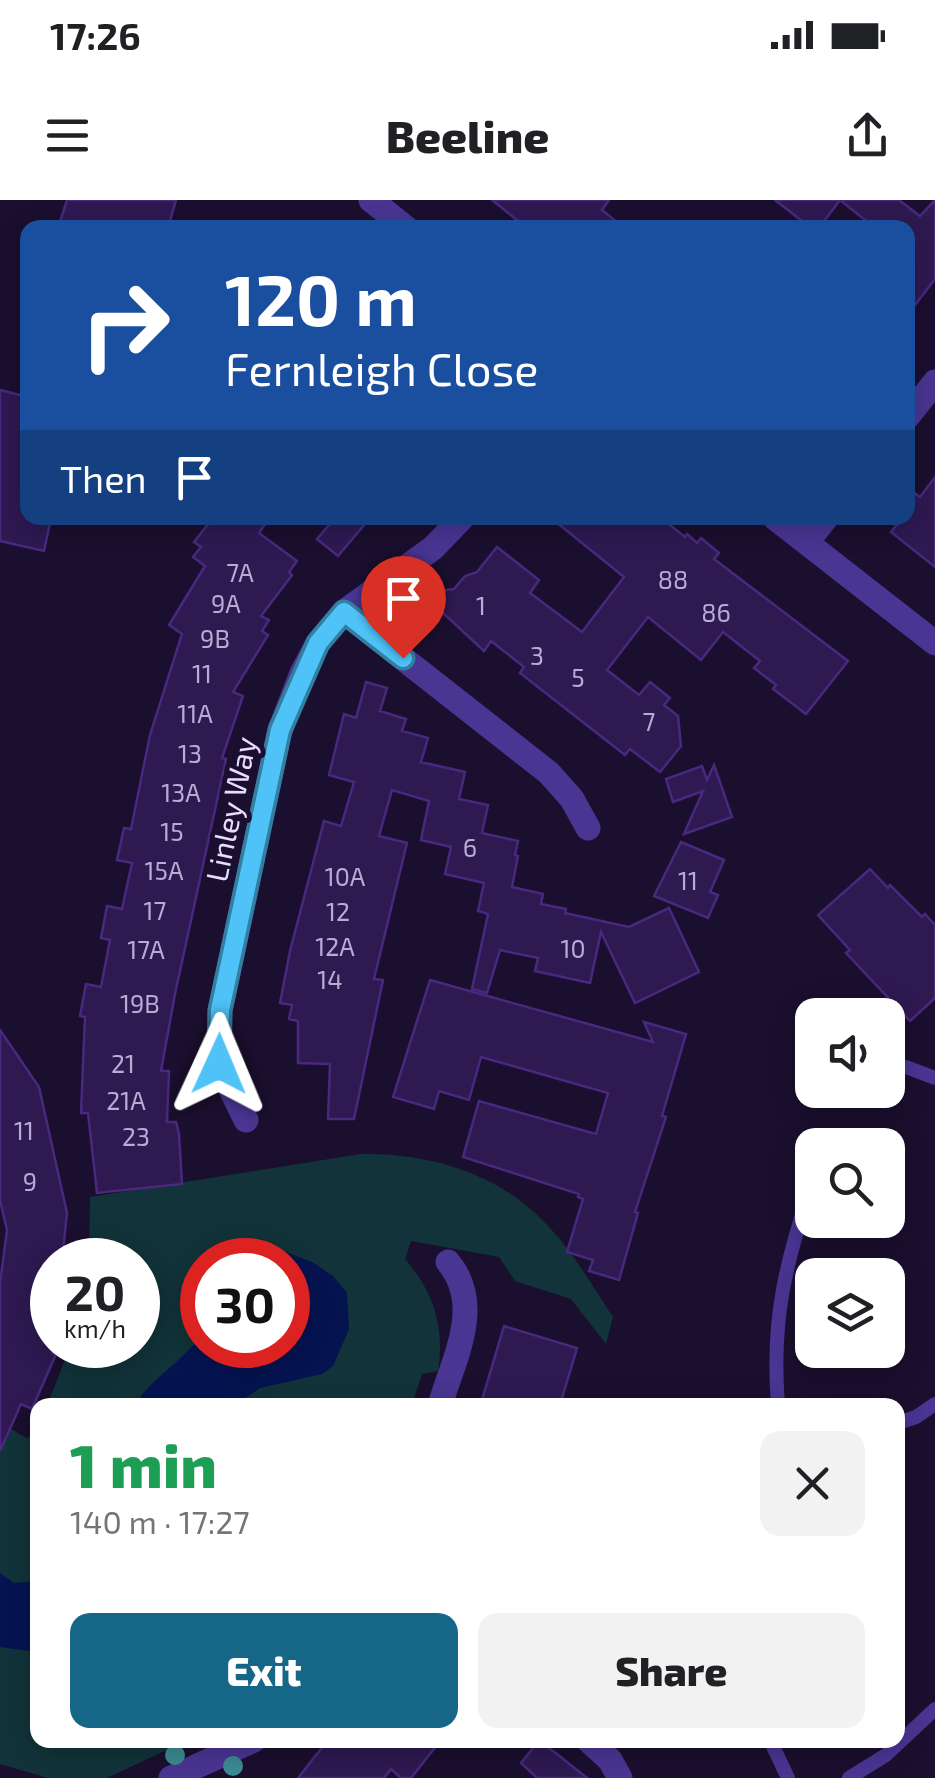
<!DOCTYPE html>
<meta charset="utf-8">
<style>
:root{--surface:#fff;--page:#f2f2f2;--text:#202124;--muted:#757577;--accent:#156687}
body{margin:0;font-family:"Exo 2",sans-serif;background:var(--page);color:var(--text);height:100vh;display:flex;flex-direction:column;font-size:38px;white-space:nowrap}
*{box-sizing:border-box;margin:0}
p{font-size:32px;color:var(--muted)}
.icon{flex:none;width:55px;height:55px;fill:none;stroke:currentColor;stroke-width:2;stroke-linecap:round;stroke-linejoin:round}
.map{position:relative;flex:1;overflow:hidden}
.drawer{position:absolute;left:30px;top:1198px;width:875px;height:350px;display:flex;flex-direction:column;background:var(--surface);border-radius:20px;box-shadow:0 5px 25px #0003}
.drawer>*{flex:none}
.guide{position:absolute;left:20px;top:20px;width:895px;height:305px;border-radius:20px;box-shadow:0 5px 25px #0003;background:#1a4fa0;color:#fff;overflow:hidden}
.buttons{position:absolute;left:795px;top:798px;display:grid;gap:20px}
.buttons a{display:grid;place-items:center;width:110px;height:110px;border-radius:20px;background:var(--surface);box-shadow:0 5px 25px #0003;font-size:50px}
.speed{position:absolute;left:30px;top:1038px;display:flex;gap:20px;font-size:50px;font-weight:700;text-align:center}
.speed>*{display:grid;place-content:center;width:130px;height:130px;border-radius:50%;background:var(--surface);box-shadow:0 5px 25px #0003;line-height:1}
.speed small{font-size:25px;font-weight:400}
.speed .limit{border:15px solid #d22;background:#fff;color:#111}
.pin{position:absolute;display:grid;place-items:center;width:85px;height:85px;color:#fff;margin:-102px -42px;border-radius:50% 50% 50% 0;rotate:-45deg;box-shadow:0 0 10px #0007}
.pin .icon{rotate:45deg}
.me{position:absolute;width:110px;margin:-55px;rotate:1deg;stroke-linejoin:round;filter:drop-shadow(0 0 8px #0008)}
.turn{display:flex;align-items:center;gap:35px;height:210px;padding:0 40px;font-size:45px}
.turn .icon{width:130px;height:130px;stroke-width:2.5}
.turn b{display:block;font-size:70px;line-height:85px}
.then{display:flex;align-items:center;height:95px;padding:0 40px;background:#0003;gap:20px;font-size:38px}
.round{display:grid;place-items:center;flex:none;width:105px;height:105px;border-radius:20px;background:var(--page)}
.head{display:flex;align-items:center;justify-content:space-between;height:170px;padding:0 40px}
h1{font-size:60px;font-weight:800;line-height:75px;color:#1e9e55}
.button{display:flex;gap:20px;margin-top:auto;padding:20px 40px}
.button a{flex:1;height:115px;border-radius:20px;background:var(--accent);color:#fff;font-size:40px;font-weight:800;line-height:115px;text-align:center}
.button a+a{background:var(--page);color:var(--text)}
.status{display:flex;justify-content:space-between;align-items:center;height:70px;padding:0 50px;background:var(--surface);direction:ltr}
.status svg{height:28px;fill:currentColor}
header{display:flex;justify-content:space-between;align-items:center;height:130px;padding:0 40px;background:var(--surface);font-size:45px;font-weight:800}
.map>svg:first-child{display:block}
.green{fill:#113339;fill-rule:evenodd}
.water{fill:#051351}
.building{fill:#2e1951;stroke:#49287f;stroke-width:2.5}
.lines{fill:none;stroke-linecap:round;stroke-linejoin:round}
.lane{stroke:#493592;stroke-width:14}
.street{stroke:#493592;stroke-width:25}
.tree{fill:#3d8992}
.route-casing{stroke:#337fa1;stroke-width:25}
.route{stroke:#4fc3f7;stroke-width:18}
.labels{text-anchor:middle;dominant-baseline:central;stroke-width:10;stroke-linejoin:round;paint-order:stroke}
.number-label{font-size:25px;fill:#b8abd4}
.street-label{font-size:30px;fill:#e6dcff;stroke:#1a0f2e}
</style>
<div class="status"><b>17:26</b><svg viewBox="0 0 49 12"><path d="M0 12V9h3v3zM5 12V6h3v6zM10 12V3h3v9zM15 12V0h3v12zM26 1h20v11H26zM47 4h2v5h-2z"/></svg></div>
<header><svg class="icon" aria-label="menu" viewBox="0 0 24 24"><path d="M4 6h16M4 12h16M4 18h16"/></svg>Beeline<svg class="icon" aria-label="share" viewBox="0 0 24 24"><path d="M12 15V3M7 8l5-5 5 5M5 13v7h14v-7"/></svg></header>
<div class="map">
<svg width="935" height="1578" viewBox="0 0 935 1578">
<rect width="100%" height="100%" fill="#1a0f2e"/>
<g class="green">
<path d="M 361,954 C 431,953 502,974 550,1028 C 575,1055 593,1087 613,1117 L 606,1144 L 571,1099 L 515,1081 L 499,1057 L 411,1041 L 405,1059 C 434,1092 445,1128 438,1171 L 422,1174 L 412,1205 L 47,1205 L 71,1145 L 138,1145 L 138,1060 L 89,1060 L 90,997 ZM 202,1060 L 288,1060 L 288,1145 L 202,1145 Z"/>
<path d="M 0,1222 L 28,1239 L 37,1223 L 38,1540 L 188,1540 L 107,1578 L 48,1578 L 0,1564 Z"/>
</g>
<g class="water">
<path d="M 269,1052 L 286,1052 L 312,1062 L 333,1076 L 347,1093 L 349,1129 L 333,1166 L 322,1174 L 260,1188 L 235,1205 L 135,1205 C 153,1176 183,1162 202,1134 L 202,1145 L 288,1145 L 288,1060 L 248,1060 Z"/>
<path d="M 0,1373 L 14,1383 L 37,1381 L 37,1452 L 0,1447 Z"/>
</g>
<g class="building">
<path d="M 67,0 L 176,0 L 168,28 L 58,28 Z"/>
<path d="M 492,0 L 609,0 L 602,10 L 624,28 L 527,28 Z"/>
<path d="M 775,0 L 840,0 L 819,28 L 811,28 Z"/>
<path d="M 840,0 L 899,0 L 920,16 L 935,0 L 935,79 L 908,114 L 908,28 L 875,28 Z"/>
<path d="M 0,190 L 28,197 L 28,318 L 51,318 L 44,351 L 0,341 Z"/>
<path d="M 935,277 L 935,367 L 891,332 L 902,318 L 908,318 L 908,288 L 920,297 Z"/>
<path d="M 213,318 L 269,318 L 259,333 L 297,361 L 289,372 L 292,375 L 261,416 L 269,420 L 262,431 L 268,435 L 233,492 L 243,496 L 222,558 L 226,559 L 175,794 L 161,871 L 169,871 L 167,922 L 176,922 L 179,934 L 182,984 L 97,993 L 88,913 L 81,913 L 85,817 L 80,816 L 86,784 L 101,787 L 110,740 L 101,738 L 107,706 L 122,709 L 132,663 L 117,660 L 124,628 L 131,629 L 150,535 L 182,434 L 169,425 L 205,366 L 193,357 L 201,347 L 194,342 Z"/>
<path d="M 335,318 L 370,318 L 338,356 L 317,339 Z"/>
<path d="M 551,318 L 661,318 L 685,337 L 687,334 L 697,343 L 701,338 L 719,353 L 714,359 L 848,461 L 806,514 L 773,489 L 776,485 L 754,468 L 760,461 L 723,432 L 701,460 L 648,417 L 607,470 L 639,495 L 650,482 L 670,498 L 664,505 L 678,516 L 681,546 L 660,572 L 630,549 L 625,555 L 520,473 L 524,467 L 491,441 L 484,451 L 443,413 L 441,397 L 446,390 L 454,389 L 465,376 L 477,372 L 497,347 L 539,380 L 530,393 L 582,432 L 624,377 Z"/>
<path d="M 366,482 L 387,488 L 380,511 L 406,519 L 402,531 L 428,538 L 421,562 L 465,572 L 459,599 L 488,605 L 482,633 L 518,641 L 515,655 L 518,656 L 512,687 L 543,694 L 541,704 L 566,709 L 565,713 L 629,727 L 669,708 L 699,772 L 635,803 L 601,732 L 590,783 L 535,771 L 538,758 L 500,750 L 487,793 L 472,789 L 488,714 L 478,711 L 484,683 L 445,674 L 451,647 L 421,640 L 429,601 L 392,590 L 379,636 L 407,643 L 374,779 L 383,780 L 354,919 L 328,919 L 330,864 L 298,863 L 298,821 L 289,819 L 292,805 L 280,803 L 290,751 L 324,621 L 341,626 L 354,582 L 329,575 L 344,514 L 356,518 Z"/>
<path d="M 714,565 L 732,617 L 684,634 L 703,591 L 673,602 L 666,579 L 702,566 L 707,580 Z"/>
<path d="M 681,642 L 724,660 L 710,692 L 718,695 L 708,718 L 654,696 Z"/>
<path d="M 870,669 L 888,688 L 890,685 L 922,717 L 925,714 L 935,725 L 935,798 L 910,821 L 846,753 L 850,750 L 818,715 Z"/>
<path d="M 430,780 L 653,842 L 644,822 L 686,834 L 662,916 L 666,917 L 635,1012 L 638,1013 L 619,1080 L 589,1071 L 593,1060 L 567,1052 L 583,999 L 578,997 L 579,994 L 463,957 L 479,901 L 596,934 L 608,893 L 481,857 L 469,900 L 439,891 L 434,909 L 393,897 Z"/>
<path d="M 0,830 L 39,887 L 67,1013 L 62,1060 L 52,1060 L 52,1153 L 56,1154 L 32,1209 L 21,1204 L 0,1251 L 0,1084 L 7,1030 L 0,1000 Z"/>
<path d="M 504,1126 L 577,1148 L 560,1205 L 499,1205 L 482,1200 Z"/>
<path d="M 328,1540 L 441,1540 L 411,1578 L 401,1578 L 391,1569 L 384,1578 L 298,1578 Z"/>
<path d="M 539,1541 L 557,1554 L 587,1578 L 537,1578 L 521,1563 Z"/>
</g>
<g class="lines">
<g class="lane">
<path d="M 906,867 L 935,878"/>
<path d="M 778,1205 C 771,1117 786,1065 812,982"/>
<path d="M 898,1223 L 916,1217 L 935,1204"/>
<path d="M 770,1540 L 788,1578"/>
<path d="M 849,1578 L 886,1555 L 935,1509"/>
</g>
<g class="street">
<path d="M 371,0 L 406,28"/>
<path d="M 908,216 L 935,182"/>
<path d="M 775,318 L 935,443"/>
<path d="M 807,342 L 826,318"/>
<path d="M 344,412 L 549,573 L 572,599 L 588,628"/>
<path d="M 246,920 L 219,865 L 220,811 L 280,530 L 302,473 L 318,443 L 344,412 L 433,348 L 462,318"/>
<path d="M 440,1205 C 454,1158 484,1105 448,1062"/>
<path d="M 588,1540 L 610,1560 L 620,1578"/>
<path d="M 171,1578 L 254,1540"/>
</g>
</g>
<g class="tree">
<circle cx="175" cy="1555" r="10"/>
<circle cx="233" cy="1566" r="10"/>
</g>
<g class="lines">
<defs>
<path id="route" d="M 219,864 L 220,810 L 280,530 L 318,443 L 344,412 L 403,458"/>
</defs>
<use href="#route" class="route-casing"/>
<use href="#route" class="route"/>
</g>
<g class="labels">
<g class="number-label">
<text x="240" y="372">7A</text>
<text x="673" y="379">88</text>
<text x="226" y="403">9A</text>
<text x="481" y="405">1</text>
<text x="716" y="412">86</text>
<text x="215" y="438">9B</text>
<text x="537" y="455">3</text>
<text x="202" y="473">11</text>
<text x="578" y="477">5</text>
<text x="195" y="513">11A</text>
<text x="649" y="521">7</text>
<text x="190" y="553">13</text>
<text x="181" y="592">13A</text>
<text x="172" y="631">15</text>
<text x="470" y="647">6</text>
<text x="164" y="670">15A</text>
<text x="345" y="676">10A</text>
<text x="688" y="680">11</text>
<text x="155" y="710">17</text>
<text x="338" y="711">12</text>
<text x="335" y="746">12A</text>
<text x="573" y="748">10</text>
<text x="146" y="749">17A</text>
<text x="330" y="779">14</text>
<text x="140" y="803">19B</text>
<text x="123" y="863">21</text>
<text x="126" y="900">21A</text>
<text x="24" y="930">11</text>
<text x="136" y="936">23</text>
<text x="30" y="981">9</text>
</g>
<g class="street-label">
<text transform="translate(230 609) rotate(-78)">Linley Way</text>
</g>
</g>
</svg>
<div class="buttons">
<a><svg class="icon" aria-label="sound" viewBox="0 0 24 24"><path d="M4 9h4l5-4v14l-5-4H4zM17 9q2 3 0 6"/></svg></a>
<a><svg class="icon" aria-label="search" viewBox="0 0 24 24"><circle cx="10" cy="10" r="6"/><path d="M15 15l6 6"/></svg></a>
<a><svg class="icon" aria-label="layers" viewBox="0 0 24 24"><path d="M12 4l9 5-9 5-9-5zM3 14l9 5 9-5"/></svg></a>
</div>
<div class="speed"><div>20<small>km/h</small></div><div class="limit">30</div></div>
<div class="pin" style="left:403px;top:458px;background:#d93025"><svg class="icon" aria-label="arrive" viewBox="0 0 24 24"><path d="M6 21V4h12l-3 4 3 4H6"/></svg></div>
<svg class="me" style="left:219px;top:864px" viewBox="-20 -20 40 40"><path d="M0-17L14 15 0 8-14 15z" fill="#4fc3f7" stroke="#fff" stroke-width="4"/></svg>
<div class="guide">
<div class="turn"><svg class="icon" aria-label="right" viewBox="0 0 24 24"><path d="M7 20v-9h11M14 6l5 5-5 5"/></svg><div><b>120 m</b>Fernleigh Close</div></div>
<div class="then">Then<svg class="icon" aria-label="arrive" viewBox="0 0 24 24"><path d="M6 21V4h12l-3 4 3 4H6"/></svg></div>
</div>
<section class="drawer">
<div class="head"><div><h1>1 min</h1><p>140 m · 17:27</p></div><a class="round"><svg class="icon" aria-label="close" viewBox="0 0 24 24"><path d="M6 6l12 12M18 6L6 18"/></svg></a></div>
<div class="button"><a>Exit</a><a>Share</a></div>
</section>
</div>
